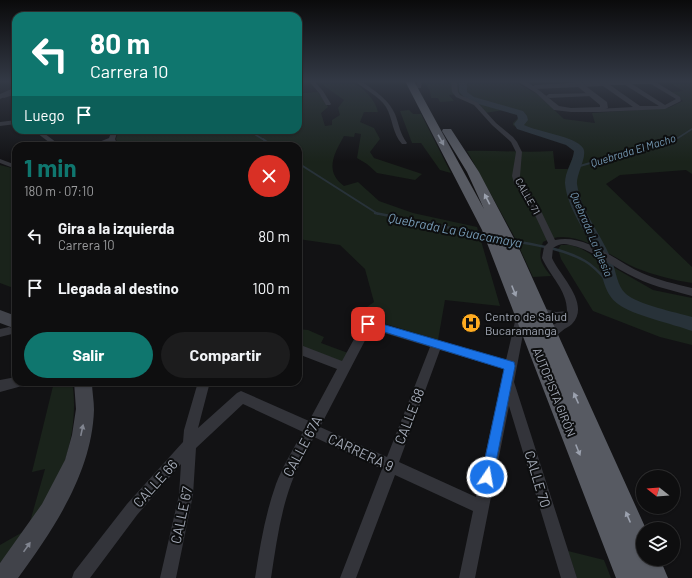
<!DOCTYPE html>
<html lang="es">
<meta charset="utf-8">
<style>
:root{--surface:#0e0e0f;--page:#1c1c1d;--text:#f1f3f6;--muted:#9b9c9e;--line:#2e2e2f;--accent:#0f766e}
body{margin:0;font-family:Barlow,sans-serif;background:var(--page);color:var(--text);height:100vh;display:flex;flex-direction:column;font-size:15px;white-space:nowrap}
*{box-sizing:border-box;margin:0}
p{font-size:13px;color:var(--muted)}
.icon{flex:none;width:22px;height:22px;fill:none;stroke:currentColor;stroke-width:2;stroke-linecap:round;stroke-linejoin:round}
.map{position:relative;flex:1;overflow:hidden}
.details{position:absolute;left:12px;top:142px;width:290px;height:244px;display:flex;flex-direction:column;background:var(--surface);border-radius:12px;box-shadow:0 1px 3px #0004,0 0 0 1px var(--line)}
.details>*{flex:none}
.guide{position:absolute;left:12px;top:12px;width:290px;height:122px;border-radius:12px;box-shadow:0 1px 3px #0004,0 0 0 1px var(--line);background:#0f766e;color:#fff;overflow:hidden}
.needle{width:26px;rotate:287deg}
.tools{position:absolute;left:636px;top:470px;display:grid;gap:8px}
.tools a{display:grid;place-items:center;width:44px;height:44px;border-radius:50%;background:var(--surface);box-shadow:0 1px 3px #0004,0 0 0 1px var(--line);font-size:20px}
.pin{position:absolute;display:grid;place-items:center;width:34px;height:34px;color:#fff;margin:-17px;border-radius:8px;box-shadow:0 2px 6px #0006}
.me{position:absolute;width:44px;margin:-22px;rotate:12deg;stroke-linejoin:round;filter:drop-shadow(0 0 3px #0008)}
.turn{display:flex;align-items:center;gap:14px;height:84px;padding:0 12px;font-size:18px}
.turn .icon{width:52px;height:52px;stroke-width:2.5}
.turn b{display:block;font-size:28px;line-height:34px}
.then{display:flex;align-items:center;height:38px;padding:0 12px;background:#0003;gap:8px;font-size:15px}
.round{display:grid;place-items:center;flex:none;width:42px;height:42px;border-radius:21px;background:var(--page)}
.overview{display:flex;align-items:center;justify-content:space-between;height:68px;padding:0 12px}
h1{font-size:24px;font-weight:700;line-height:30px;color:var(--accent)}
.primary-button{display:flex;gap:8px;margin-top:auto;padding:8px 12px}
.primary-button a{flex:1;height:46px;border-radius:24px;background:var(--accent);color:#fff;font-size:16px;font-weight:700;line-height:46px;text-align:center}
.primary-button a+a{background:var(--page);color:var(--text)}
ul{padding:0;list-style:none}
li{display:flex;align-items:center;gap:12px;height:52px;padding:0 12px}
li div{flex:1}
li b{display:block;font-size:15px}
li em{font-style:normal}
.map>svg:first-child{display:block}
.green{fill:#1a231b}
.lines{fill:none;stroke-linecap:round;stroke-linejoin:round}
.stream-far2{stroke:#283239;stroke-width:1.5}
.stream-far1{stroke:#283239;stroke-width:2}
.stream{stroke:#283239;stroke-width:2.5}
.river{fill:#283239;fill-rule:evenodd}
.pedestrian{fill:#33343a;fill-rule:evenodd}
.minor{fill:#33343a;fill-rule:evenodd}
.tertiary{fill:#33343a;fill-rule:evenodd}
.secondary{fill:#41434a;fill-rule:evenodd}
.trunk{fill:#575a62;fill-rule:evenodd}
.oneway{fill:#9ba1ae}
.oneway2{fill:#818590}
.route{fill:#1a73e8;stroke:#114b97}
.labels{text-anchor:middle;dominant-baseline:central;stroke-width:4;stroke-linejoin:round;paint-order:stroke}
.far-street-label{font-size:10px;fill:#a3a9b6;stroke:#0d0e0f}
.far-water-label{font-size:11px;font-style:italic;fill:#769ab5;stroke:#0d0e0f}
.poi-label{font-size:12px;fill:#a3a9b6;stroke:#0d0e0f;text-anchor:start}
.street-label{font-size:12px;fill:#a3a9b6;stroke:#0d0e0f}
.water-label{font-size:13px;font-style:italic;fill:#769ab5;stroke:#0d0e0f}
.near-street-label{font-size:14px;fill:#a3a9b6;stroke:#0d0e0f}
</style>
<div class="map">
<svg width="692" height="578" viewBox="0 0 692 578">
<rect width="100%" height="100%" fill="#121214"/>
<g class="green">
<path d="M 317,81 C 324,81 348,79 352,82 C 364,88 375,99 378,112 L 364,112 L 360,122 L 374,128 L 380,139 L 370,152 L 374,158 L 422,174 L 415,180 L 377,173 L 367,164 L 357,158 L 361,134 L 355,133 L 354,137 L 344,136 C 334,154 324,171 344,186 L 358,182 L 379,201 L 413,213 L 477,227 L 500,306 L 445,300 L 438,340 L 376,321 L 353,317 L 374,302 L 365,269 L 340,245 L 298,239 L 298,146 L 119,146 L 116,139 L 119,130 L 298,130 L 298,82 L 303,86 L 300,89 L 303,93 L 318,92 L 328,107 L 321,113 L 325,126 L 332,125 L 332,120 L 340,115 L 338,108 L 344,100 Z"/>
<path d="M 523,81 L 524,83 L 519,84 L 537,94 L 564,119 L 595,123 L 592,113 L 668,108 L 683,101 L 671,92 L 683,91 L 667,81 L 692,81 L 692,174 L 686,170 L 620,175 L 606,184 L 692,267 L 692,283 C 673,280 654,275 636,268 C 608,256 574,225 543,242 C 538,259 540,262 551,276 L 533,277 L 514,236 L 467,151 C 496,150 524,153 553,151 L 555,169 L 568,169 L 575,152 L 571,146 L 561,142 L 517,128 L 513,125 L 513,123 L 517,119 L 519,116 C 512,106 495,112 485,113 L 478,102 L 464,98 L 459,94 L 449,95 L 454,101 L 440,102 L 438,98 L 431,98 L 430,91 L 424,82 Z"/>
<path d="M 409,110 L 413,114 L 421,114 L 451,173 L 440,170 L 421,143 L 412,143 L 400,111 Z"/>
<path d="M 0,165 L 16,169 L 16,289 L 0,283 Z"/>
<path d="M 561,245 L 570,245 L 580,248 L 653,290 L 692,298 L 692,345 L 660,337 L 593,311 L 561,259 L 558,249 Z"/>
<path d="M 298,329 L 308,330 L 324,337 L 321,343 L 348,353 L 343,362 L 298,345 Z"/>
<path d="M 54,382 L 72,382 C 79,419 67,468 48,499 C 34,522 17,542 0,563 L 0,545 L 28,529 L 45,469 L 32,472 Z"/>
<path d="M 568,551 L 604,560 L 611,578 L 577,578 Z"/>
</g>
<g class="lines">
<g class="stream-far2">
<path d="M 248,130 L 264,140"/>
<path d="M 670,140 L 678,138 L 692,129"/>
</g>
<g class="stream-far1">
<path d="M 263,139 L 273,146"/>
<path d="M 298,163 L 378,214"/>
<path d="M 573,168 L 673,139"/>
</g>
<g class="stream">
<path d="M 375,213 L 486,235"/>
<path d="M 513,241 C 536,245 564,249 585,261 C 596,267 605,279 614,289"/>
</g>
<path class="river" d="M 459,81 L 467,81 L 467,92 L 474,97 L 523,111 L 527,116 L 528,120 L 524,125 C 538,132 575,136 583,148 C 588,156 576,174 577,184 C 581,212 602,235 612,261 C 616,271 617,286 626,294 C 639,305 675,312 692,317 L 692,331 C 673,324 632,315 618,304 C 602,293 602,268 595,252 C 585,230 567,208 565,183 C 565,171 573,162 574,151 L 566,145 L 517,129 L 514,124 L 518,119 L 517,115 L 468,101 L 459,92 Z"/>
<path class="pedestrian" d="M 9,327 L 12,328 L 13,331 L 12,334 L 0,337 L 0,329 Z"/>
<g class="minor">
<path d="M 309,81 L 314,81 L 323,91 L 331,104 L 330,105 L 326,105 L 319,93 Z"/>
<path d="M 355,81 C 362,81 366,84 372,89 C 381,95 390,103 395,114 C 399,124 400,134 407,143 L 406,144 L 402,144 C 392,133 393,119 386,107 C 379,96 365,90 355,81 Z"/>
<path d="M 451,81 L 457,81 L 458,92 L 460,95 L 478,103 L 496,123 L 513,137 L 517,142 L 522,152 L 520,176 L 522,183 L 542,213 L 555,240 C 586,233 615,261 642,273 C 658,280 675,284 692,288 L 692,296 C 670,290 648,285 628,274 C 610,265 591,249 570,245 C 563,243 559,244 553,248 L 552,258 C 560,276 591,304 572,324 C 569,327 565,328 562,331 C 555,335 556,345 546,341 L 544,338 L 553,325 L 562,320 L 556,320 L 535,314 L 534,311 L 535,308 L 539,307 L 556,312 L 567,311 C 567,290 550,276 542,258 L 544,247 L 548,243 L 534,213 L 514,183 L 512,176 L 516,152 L 511,142 L 492,125 L 474,105 L 456,97 L 452,92 Z"/>
<path d="M 654,81 L 680,97 L 681,101 L 665,109 L 599,112 L 596,110 L 597,109 L 633,107 L 603,86 L 535,89 L 532,87 L 535,85 L 603,81 ZM 632,84 L 651,84 L 676,99 L 665,105 ZM 610,85 L 625,85 L 659,106 L 640,106 Z"/>
<path d="M 16,90 L 16,94 L 4,98 L 1,96 Z"/>
<path d="M 593,93 L 593,95 L 591,96 L 549,98 L 546,96 L 549,94 Z"/>
<path d="M 16,120 L 16,124 L 0,126 L 0,122 Z"/>
<path d="M 33,130 L 40,130 L 61,146 L 54,146 Z"/>
<path d="M 112,130 L 118,130 L 115,139 L 118,146 L 112,146 L 110,142 L 98,146 L 89,146 L 109,138 Z"/>
<path d="M 0,159 L 16,165 L 16,169 L 0,163 Z"/>
<path d="M 522,309 L 526,310 L 527,313 L 514,382 L 577,578 L 561,578 L 509,406 L 475,578 L 459,578 L 473,511 L 395,475 L 356,578 L 340,578 L 382,469 L 314,437 C 306,453 297,468 291,484 C 280,514 276,546 271,578 L 255,578 C 260,546 265,515 276,484 C 283,466 293,449 303,432 L 243,404 L 196,448 L 193,495 L 176,578 L 160,578 L 179,495 L 181,464 L 137,515 L 90,578 L 72,578 L 74,572 L 127,504 L 183,442 L 184,430 L 198,382 L 210,382 L 198,428 L 237,393 L 241,391 L 309,421 L 337,369 L 298,354 L 298,344 L 342,361 L 364,321 L 368,320 L 506,360 L 517,313 L 518,310 ZM 371,329 L 430,347 L 387,457 L 320,427 ZM 440,350 L 504,369 L 476,497 L 399,462 Z"/>
<path d="M 16,377 L 16,382 L 24,382 L 22,386 L 0,392 L 0,380 Z"/>
</g>
<g class="tertiary">
<path d="M 416,81 L 422,81 L 421,88 L 417,88 Z"/>
<path d="M 517,81 L 526,81 L 540,91 L 559,106 L 571,108 L 600,107 L 600,105 L 571,81 L 579,81 L 607,102 L 608,108 L 599,112 L 571,112 L 554,110 L 536,93 Z"/>
<path d="M 16,87 L 16,92 L 0,99 L 0,94 Z"/>
</g>
<g class="secondary">
<path d="M 0,310 L 16,316 L 16,329 L 0,323 Z"/>
<path d="M 74,382 L 92,382 C 92,391 94,401 94,410 C 92,472 54,529 18,578 L 0,578 L 0,563 L 42,504 L 65,460 L 72,435 L 76,409 Z"/>
</g>
<path class="trunk" d="M 405,81 L 414,81 L 484,209 L 467,172 L 442,131 L 443,129 L 451,129 L 479,172 L 517,244 L 646,529 L 643,529 L 643,559 L 660,559 L 668,578 L 616,578 L 482,230 Z"/>
</g>
<defs><path id="oneway-solid" d="M-6-.8H1V-3.2L6.5 0L1 3.2V.8H-6Z"/></defs>
<g class="oneway">
<use href="#oneway-solid" transform="translate(441 140) rotate(61)"/>
<use href="#oneway-solid" transform="translate(487 199) rotate(-117)"/>
<use href="#oneway-solid" transform="translate(514 291) rotate(68)"/>
<use href="#oneway-solid" transform="translate(576 398) rotate(-114)"/>
<use href="#oneway-solid" transform="translate(578 450) rotate(68)"/>
<use href="#oneway-solid" transform="translate(628 517) rotate(-113)"/>
</g>
<g class="oneway2">
<use href="#oneway-solid" transform="translate(82 430) rotate(-78)"/>
<use href="#oneway-solid" transform="translate(27 547) rotate(-55)"/>
</g>
<linearGradient id="sky" x2="0" y2="1"><stop stop-color="#0a0a0b"/><stop offset="0.5" stop-color="#333945"/><stop offset="1" stop-color="#333945" stop-opacity="0"/></linearGradient>
<rect width="692" height="162" fill="url(#sky)"/>
<path class="route" d="M 368,320 L 514,362 L 515,366 L 492,482 L 487,484 L 483,482 L 481,477 L 504,369 L 365,326 L 363,324 L 365,321 Z"/>
<defs>
<symbol id="hospital-disc" viewBox="-11 -11 22 22"><circle r="9.5" fill="#ffab20" stroke="#0d0e0f"/><path d="M-5-5h3v3.5h4V-5h3V5h-3V1.5h-4V5h-3Z" fill="#111"/></symbol>
</defs>
<g fill-rule="evenodd">
<use href="#hospital-disc" x="460" y="312" width="22" height="22"/>
</g>
<g class="labels">
<g class="far-street-label">
<text transform="translate(528 196) rotate(61)">CALLE 71</text>
</g>
<g class="far-water-label">
<text transform="translate(633 150) rotate(-17)">Quebrada El Macho</text>
<text transform="translate(592 234) rotate(67)">Quebrada La Iglesia</text>
</g>
<g class="poi-label">
<text x="485" y="316">Centro de Salud<tspan x="485" dy="14">Bucaramanga</tspan></text>
</g>
<g class="street-label">
<text transform="translate(555 392) rotate(68)">AUTOPISTA GIRÓN</text>
</g>
<g class="water-label">
<text transform="translate(455 230) rotate(11)">Quebrada La Guacamaya</text>
</g>
<g class="near-street-label">
<text transform="translate(409 416) rotate(-69)">CALLE 68</text>
<text transform="translate(302 446) rotate(-62)">CALLE 67A</text>
<text transform="translate(361 452) rotate(25)">CARRERA 9</text>
<text transform="translate(538 479) rotate(73)">CALLE 70</text>
<text transform="translate(155 483) rotate(-48)">CALLE 66</text>
<text transform="translate(181 515) rotate(-78)">CALLE 67</text>
</g>
</g>
</svg>
<div class="tools">
<a><svg class="needle" viewBox="-14 -14 28 28"><path d="M0-13l5 13h-10z" fill="#e53935"/><path d="M0 13l5-13h-10z" fill="#9b9c9e"/></svg></a>
<a><svg class="icon" aria-label="layers" viewBox="0 0 24 24"><path d="M12 4l9 5-9 5-9-5zM3 14l9 5 9-5"/></svg></a>
</div>
<div class="pin" style="left:368px;top:324px;background:#d93025"><svg class="icon" aria-label="arrive" viewBox="0 0 24 24"><path d="M6 21V4h12l-3 4 3 4H6"/></svg></div>
<svg class="me" style="left:487px;top:477px" viewBox="-20 -20 40 40"><circle r="17" fill="#1a73e8" stroke="#fff" stroke-width="3"/><path d="M0-11L8 9 0 5-8 9z" fill="#fff"/></svg>
<div class="guide">
<div class="turn"><svg class="icon" aria-label="left" viewBox="0 0 24 24"><path d="M17 20v-9H6M10 6l-5 5 5 5"/></svg><div><b>80 m</b>Carrera 10</div></div>
<div class="then">Luego<svg class="icon" aria-label="arrive" viewBox="0 0 24 24"><path d="M6 21V4h12l-3 4 3 4H6"/></svg></div>
</div>
<section class="details">
<div class="overview"><div><h1>1 min</h1><p>180 m · 07:10</p></div><a class="round" style="background:#d93025;color:#fff"><svg class="icon" aria-label="close" viewBox="0 0 24 24"><path d="M6 6l12 12M18 6L6 18"/></svg></a></div>
<ul>
<li><svg class="icon" aria-label="left" viewBox="0 0 24 24"><path d="M17 20v-9H6M10 6l-5 5 5 5"/></svg><div><b>Gira a la izquierda</b><p>Carrera 10</p></div><em>80 m</em></li>
<li><svg class="icon" aria-label="arrive" viewBox="0 0 24 24"><path d="M6 21V4h12l-3 4 3 4H6"/></svg><div><b>Llegada al destino</b></div><em>100 m</em></li>
</ul>
<div class="primary-button"><a>Salir</a><a>Compartir</a></div>
</section>
</div>
